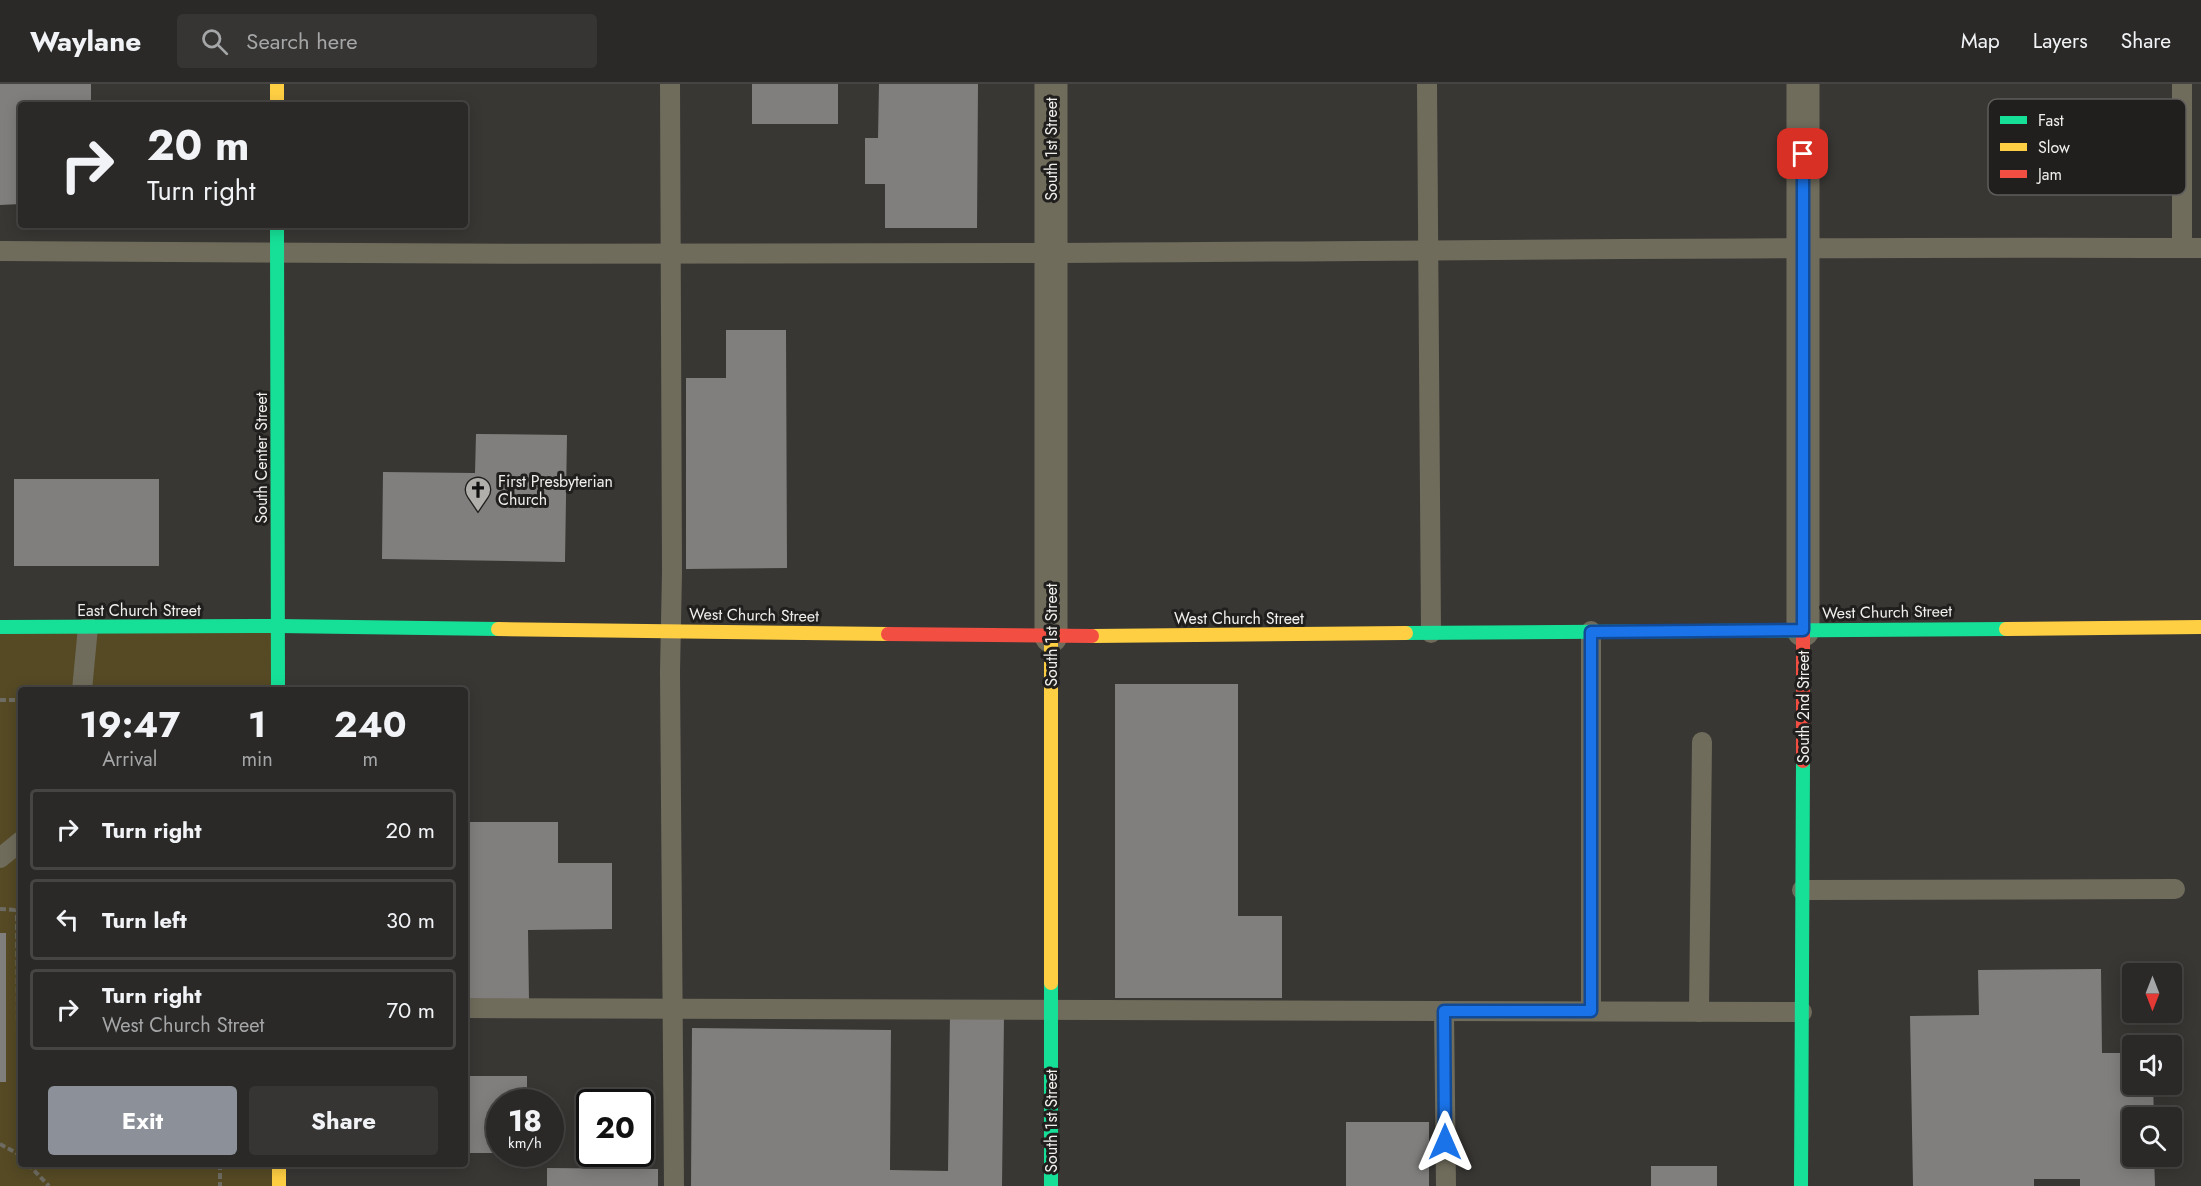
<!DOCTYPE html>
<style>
:root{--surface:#2a2927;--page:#363533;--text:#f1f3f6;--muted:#a5a6a7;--line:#464544;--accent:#8c9099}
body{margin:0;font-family:Jost,sans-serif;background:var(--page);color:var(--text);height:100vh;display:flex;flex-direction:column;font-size:22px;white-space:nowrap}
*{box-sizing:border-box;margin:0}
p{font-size:20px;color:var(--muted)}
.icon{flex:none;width:33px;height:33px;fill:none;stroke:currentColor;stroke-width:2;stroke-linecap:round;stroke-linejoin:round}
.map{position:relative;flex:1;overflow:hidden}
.sheet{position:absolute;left:18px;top:603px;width:450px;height:480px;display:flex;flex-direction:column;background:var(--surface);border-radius:6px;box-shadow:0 3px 15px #0003,0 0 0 2px var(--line)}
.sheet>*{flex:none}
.guide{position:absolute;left:18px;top:18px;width:450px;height:126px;border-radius:6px;box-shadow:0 3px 15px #0003,0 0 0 2px var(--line);background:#2a2927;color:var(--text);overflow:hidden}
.needle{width:39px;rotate:180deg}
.controls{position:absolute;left:2122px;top:879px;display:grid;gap:12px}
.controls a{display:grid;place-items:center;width:60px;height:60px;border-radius:6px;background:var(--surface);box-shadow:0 3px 15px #0003,0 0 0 2px var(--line);font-size:30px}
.speed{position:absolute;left:486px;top:1005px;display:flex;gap:12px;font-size:30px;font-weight:700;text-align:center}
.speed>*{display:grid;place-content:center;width:78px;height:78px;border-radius:50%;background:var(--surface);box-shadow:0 3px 15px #0003,0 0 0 2px var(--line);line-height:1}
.speed small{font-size:15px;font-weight:400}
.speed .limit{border:3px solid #111;border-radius:9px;background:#fff;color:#111}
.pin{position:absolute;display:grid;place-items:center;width:51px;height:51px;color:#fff;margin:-26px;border-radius:12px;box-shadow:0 3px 9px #0006}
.me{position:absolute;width:66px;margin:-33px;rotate:0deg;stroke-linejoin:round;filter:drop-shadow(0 0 4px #0008)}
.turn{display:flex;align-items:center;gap:21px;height:126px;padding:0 30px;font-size:27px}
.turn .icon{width:78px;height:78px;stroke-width:2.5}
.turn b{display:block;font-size:42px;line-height:51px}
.eta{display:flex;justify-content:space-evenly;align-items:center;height:102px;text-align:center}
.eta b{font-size:36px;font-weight:700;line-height:42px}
.cta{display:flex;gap:12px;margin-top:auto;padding:12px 30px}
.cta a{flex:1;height:69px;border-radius:6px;background:var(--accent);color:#fff;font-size:24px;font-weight:700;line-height:69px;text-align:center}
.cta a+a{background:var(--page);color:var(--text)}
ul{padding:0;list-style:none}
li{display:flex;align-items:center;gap:18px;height:81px;margin:0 12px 9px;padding:0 18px;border:3px solid var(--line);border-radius:6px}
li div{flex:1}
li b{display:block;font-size:22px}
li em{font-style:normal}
header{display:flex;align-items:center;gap:36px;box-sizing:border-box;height:84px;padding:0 30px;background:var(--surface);border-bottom:2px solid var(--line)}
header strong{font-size:28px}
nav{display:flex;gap:33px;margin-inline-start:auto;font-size:21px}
.search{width:420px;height:54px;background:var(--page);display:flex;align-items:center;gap:15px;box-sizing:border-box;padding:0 21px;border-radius:6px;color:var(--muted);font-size:22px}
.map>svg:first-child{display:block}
.green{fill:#554a24}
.building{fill:#807f7d}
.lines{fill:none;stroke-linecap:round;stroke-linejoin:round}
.path{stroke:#6e6c62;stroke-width:4;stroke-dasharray:6 3;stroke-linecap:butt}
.lane{stroke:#706c5c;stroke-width:20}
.street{stroke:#706c5c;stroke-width:33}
.fast{stroke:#16e098;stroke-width:14}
.slow{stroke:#ffcf43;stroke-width:14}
.jam{stroke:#f24e42;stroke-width:14}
.route-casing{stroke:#114b97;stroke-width:15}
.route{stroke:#1a73e8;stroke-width:10}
.labels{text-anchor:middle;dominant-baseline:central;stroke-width:6;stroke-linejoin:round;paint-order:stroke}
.street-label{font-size:16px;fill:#f0efec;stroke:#201f1d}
.poi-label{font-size:16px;fill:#f0efec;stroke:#201f1d;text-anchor:start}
.key{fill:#201f1d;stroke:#5e5d5b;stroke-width:1.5}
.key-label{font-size:16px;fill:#f0efec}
</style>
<header>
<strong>Waylane</strong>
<div class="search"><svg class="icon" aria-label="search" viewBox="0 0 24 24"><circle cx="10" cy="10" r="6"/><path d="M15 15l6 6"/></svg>Search here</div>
<nav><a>Map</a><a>Layers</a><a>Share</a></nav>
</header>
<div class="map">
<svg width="2201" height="1102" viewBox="0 0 2201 1102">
<rect width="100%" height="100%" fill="#383734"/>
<path class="green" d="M 278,542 L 278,606 L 21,606 L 21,1080 L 279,1080 L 279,1102 L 0,1102 L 0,543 Z"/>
<g class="building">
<path d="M 0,0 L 91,0 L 91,21 L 21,21 L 21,120 L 0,121 Z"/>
<rect x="752" y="0" width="86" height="40"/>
<path d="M 879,0 L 978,0 L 977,144 L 885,144 L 885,100 L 865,100 L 865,54 L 878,54 Z"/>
<path d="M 726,246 L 786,246 L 787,484 L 686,485 L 686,294 L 726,294 Z"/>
<path d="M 476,350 L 567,351 L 565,478 L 382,475 L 383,388 L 475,389 Z"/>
<rect x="14" y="395" width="145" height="87"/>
<path d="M 1115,600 L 1238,600 L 1238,832 L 1282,832 L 1282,914 L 1115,914 Z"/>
<path d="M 465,738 L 558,738 L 558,779 L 612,779 L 612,845 L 528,846 L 529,917 L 465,917 Z"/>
<rect x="0" y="849" width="6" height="149"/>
<path d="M 2101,885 L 2102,969 L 2133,969 L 2133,1000 L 2153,1000 L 2154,1034 L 2133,1034 L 2133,1072 L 2154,1072 L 2155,1102 L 2080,1102 L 2080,1095 L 2034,1095 L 2034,1102 L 1913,1102 L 1910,932 L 1979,931 L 1978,886 Z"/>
<path d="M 950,931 L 1004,932 L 1002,1102 L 691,1102 L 692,944 L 891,946 L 890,1086 L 948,1087 Z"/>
<path d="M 465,992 L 527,992 L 527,1018 L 500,1018 L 500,1069 L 465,1069 Z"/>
<rect x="1346" y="1038" width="83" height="64"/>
<rect x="1651" y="1082" width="66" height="20"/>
<path d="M 547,1084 L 658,1085 L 658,1102 L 547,1102 Z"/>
</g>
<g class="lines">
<g class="path">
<path d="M 0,616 L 21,616"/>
<path d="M 0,825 L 17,826"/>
<path d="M 0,1060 L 20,1071"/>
<path d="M 19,1071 L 17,826 L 21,826"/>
<path d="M 28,1080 L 49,1102"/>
<path d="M 220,1080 L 220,1102"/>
</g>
<g class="lane">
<path d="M 670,0 L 672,488 L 670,588 L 674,1102"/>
<path d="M 1427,0 L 1431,549"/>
<path d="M 2182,0 L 2182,164"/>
<path d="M 0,167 C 350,170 701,171 1051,169 C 1434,167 1818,162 2201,164"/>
<path d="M 1591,547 L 1591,927"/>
<path d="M 82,606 L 88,543"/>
<path d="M 0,774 L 21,757"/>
<path d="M 1802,806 L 2175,805"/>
<path d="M 465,924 L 1802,928"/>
<path d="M 1444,927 L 1446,1102"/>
<path d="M 1699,928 L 1702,658"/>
</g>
<g class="street">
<path d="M 1803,546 L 1803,0"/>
<path d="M 1051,552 L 1051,0"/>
</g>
<g class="fast">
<path d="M 277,141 L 278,606"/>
<path d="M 0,543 L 278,542 L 498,545"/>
<path d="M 1406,549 L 2006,545"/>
<path d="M 1051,899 L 1051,1102"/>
<path d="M 1801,1102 L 1803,677"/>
</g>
<g class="slow">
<path d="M 277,0 L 277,21"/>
<path d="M 498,545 L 888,550"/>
<path d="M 2006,545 L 2201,543"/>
<path d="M 1051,552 L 1051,899"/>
<path d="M 1092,552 L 1406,549"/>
<path d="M 279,1080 L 279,1102"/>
</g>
<g class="jam">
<path d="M 888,550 L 1092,552"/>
<path d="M 1803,677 L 1803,546"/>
</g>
</g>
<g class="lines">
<defs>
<path id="route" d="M 1445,1058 L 1444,927 L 1591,927 L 1591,548 L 1803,546 L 1803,70"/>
</defs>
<use href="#route" class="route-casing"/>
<use href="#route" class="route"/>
</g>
<defs>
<symbol id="church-pin" viewBox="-11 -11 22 30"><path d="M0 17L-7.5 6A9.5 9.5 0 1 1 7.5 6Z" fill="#b0afac" stroke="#201f1d"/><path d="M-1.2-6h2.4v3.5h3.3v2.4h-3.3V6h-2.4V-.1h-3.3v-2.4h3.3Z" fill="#111"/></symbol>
</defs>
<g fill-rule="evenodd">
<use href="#church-pin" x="463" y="391" width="30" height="40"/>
</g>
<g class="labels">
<g class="street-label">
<text transform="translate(1051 65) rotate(-90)">South 1st Street</text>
<text transform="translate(261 374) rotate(-90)">South Center Street</text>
<text x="139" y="526">East Church Street</text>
<text transform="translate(1887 528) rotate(-1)">West Church Street</text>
<text transform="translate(754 531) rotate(1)">West Church Street</text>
<text x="1239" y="534">West Church Street</text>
<text transform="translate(1051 551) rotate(-90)">South 1st Street</text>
<text transform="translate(1803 623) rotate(-90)">South 2nd Street</text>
<text transform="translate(1051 1037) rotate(-90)">South 1st Street</text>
</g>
<g class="poi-label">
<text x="498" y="397">First Presbyterian<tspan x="498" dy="18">Church</tspan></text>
</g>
</g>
<rect x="1988" y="15" width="198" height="96" rx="9" class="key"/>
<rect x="2000" y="32" width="27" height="8" fill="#16e098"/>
<rect x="2000" y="59" width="27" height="8" fill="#ffcf43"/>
<rect x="2000" y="86" width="27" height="8" fill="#f24e42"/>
<g class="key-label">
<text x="2038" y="42">Fast</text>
<text x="2038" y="69">Slow</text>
<text x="2038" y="96">Jam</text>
</g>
</svg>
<div class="controls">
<a><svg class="needle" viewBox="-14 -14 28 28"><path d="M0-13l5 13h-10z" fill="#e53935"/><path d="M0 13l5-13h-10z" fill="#a5a6a7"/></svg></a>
<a><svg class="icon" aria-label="sound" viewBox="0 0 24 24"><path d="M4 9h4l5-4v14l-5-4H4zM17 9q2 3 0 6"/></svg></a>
<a><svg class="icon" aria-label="search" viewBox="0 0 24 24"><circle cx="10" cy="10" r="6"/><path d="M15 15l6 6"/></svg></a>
</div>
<div class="speed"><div>18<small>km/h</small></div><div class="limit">20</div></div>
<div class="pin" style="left:1803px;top:70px;background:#d93025"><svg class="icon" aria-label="arrive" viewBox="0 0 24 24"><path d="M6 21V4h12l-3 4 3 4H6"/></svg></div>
<svg class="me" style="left:1445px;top:1058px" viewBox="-20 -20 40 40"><path d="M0-17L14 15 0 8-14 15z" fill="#1a73e8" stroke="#fff" stroke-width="4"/></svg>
<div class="guide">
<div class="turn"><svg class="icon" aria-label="right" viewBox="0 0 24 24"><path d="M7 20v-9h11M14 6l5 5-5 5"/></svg><div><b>20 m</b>Turn right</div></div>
</div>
<section class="sheet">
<div class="eta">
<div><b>19:47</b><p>Arrival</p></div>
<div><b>1</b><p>min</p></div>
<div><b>240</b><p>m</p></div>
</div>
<ul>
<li><svg class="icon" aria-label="right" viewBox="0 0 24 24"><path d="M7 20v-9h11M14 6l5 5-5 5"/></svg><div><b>Turn right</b></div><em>20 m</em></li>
<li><svg class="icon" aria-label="left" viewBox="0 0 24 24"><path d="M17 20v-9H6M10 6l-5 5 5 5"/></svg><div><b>Turn left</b></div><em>30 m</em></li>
<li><svg class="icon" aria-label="right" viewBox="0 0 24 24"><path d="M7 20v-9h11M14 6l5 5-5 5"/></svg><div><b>Turn right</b><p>West Church Street</p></div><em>70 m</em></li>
</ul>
<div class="cta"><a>Exit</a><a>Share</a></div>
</section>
</div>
